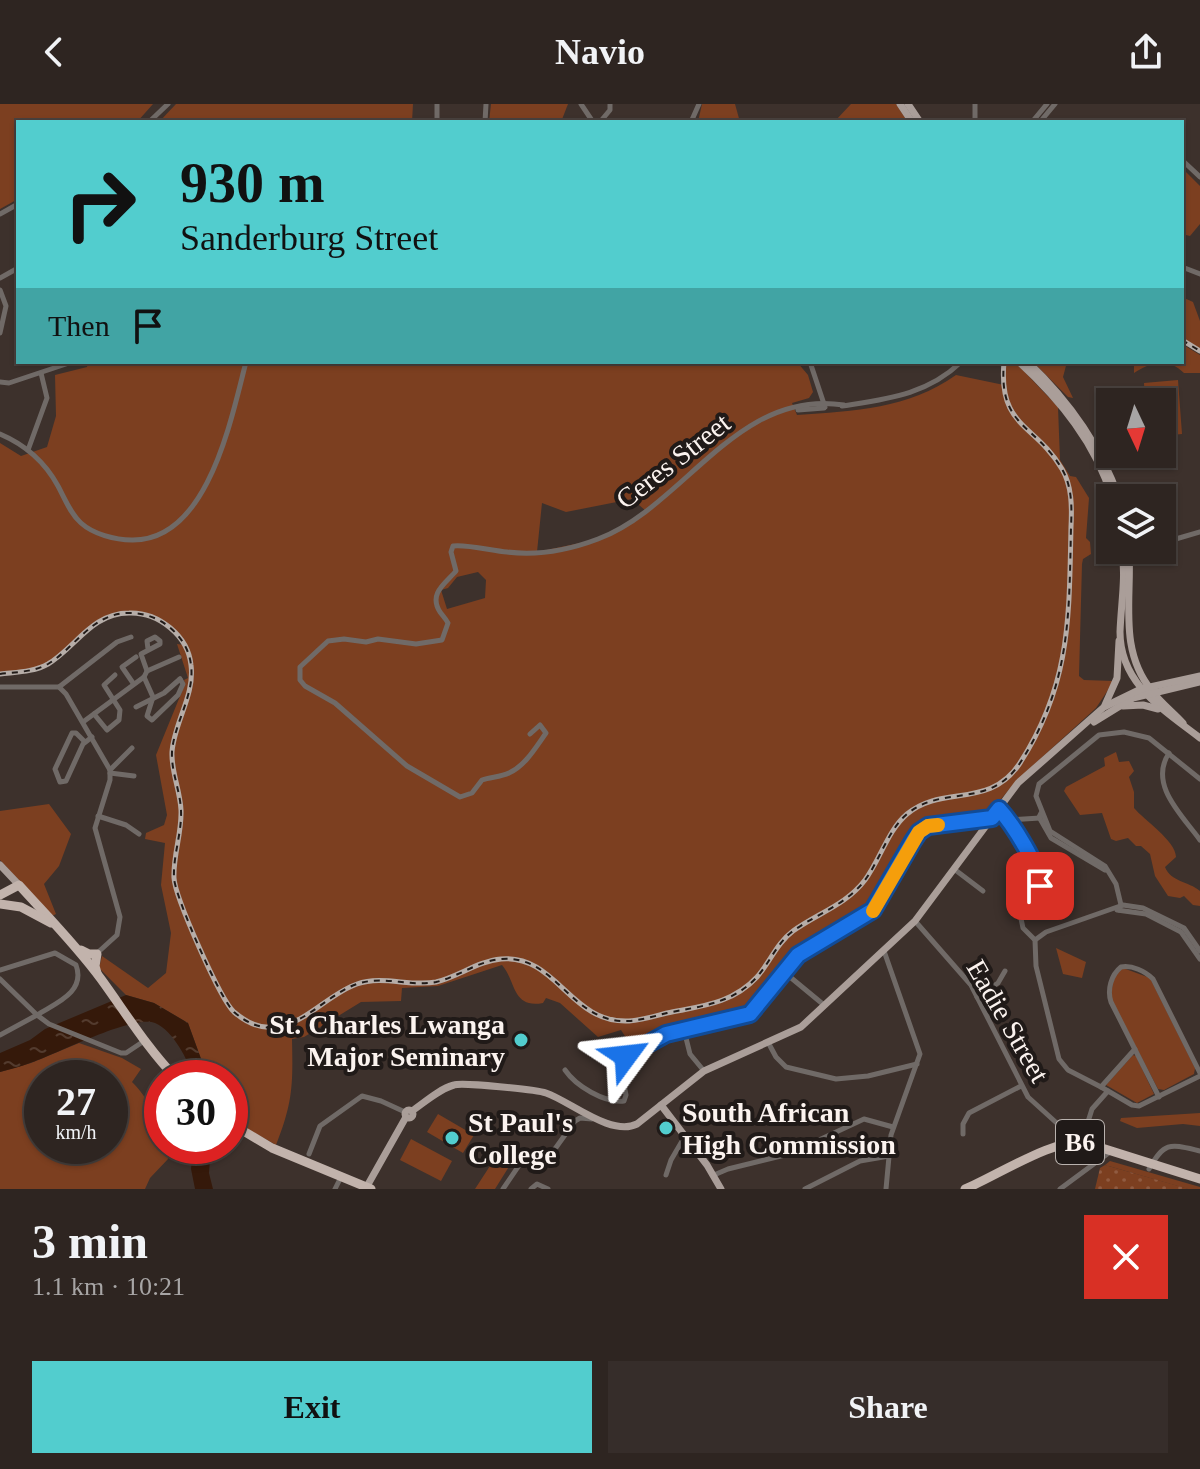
<!DOCTYPE html>
<meta charset="utf-8">
<style>
:root{--surface:#2e2521;--page:#362d2a;--text:#f1f3f6;--muted:#a7a5a5;--line:#49423f;--accent:#52cdce}
body{margin:0;font-family:Georgia,serif;background:var(--page);color:var(--text);height:100vh;display:flex;flex-direction:column;font-size:30px;white-space:nowrap}
*{box-sizing:border-box;margin:0}
p{font-size:26px;color:var(--muted)}
.icon{flex:none;width:44px;height:44px;fill:none;stroke:currentColor;stroke-width:2;stroke-linecap:round;stroke-linejoin:round}
.map{position:relative;height:1085px;overflow:hidden}
.details{display:flex;flex-direction:column;background:var(--surface);flex:1}
.details>*{flex:none}
.banner{position:absolute;left:16px;top:16px;width:1168px;height:244px;border-radius:0px;box-shadow:0 2px 6px #0004,0 0 0 2px var(--line);background:#52cdce;color:#111;overflow:hidden}
.needle{width:52px;rotate:176deg}
.controls{position:absolute;left:1096px;top:284px;display:grid;gap:16px}
.controls a{display:grid;place-items:center;width:80px;height:80px;border-radius:0px;background:var(--surface);box-shadow:0 2px 6px #0004,0 0 0 2px var(--line);font-size:40px}
.speed{position:absolute;left:24px;top:956px;display:flex;gap:16px;font-size:40px;font-weight:700;text-align:center}
.speed>*{display:grid;place-content:center;width:104px;height:104px;border-radius:50%;background:var(--surface);box-shadow:0 2px 6px #0004,0 0 0 2px var(--line);line-height:1}
.speed small{font-size:20px;font-weight:400}
.speed .limit{border:12px solid #d22;background:#fff;color:#111}
.pin{position:absolute;display:grid;place-items:center;width:68px;height:68px;color:#fff;margin:-34px;border-radius:16px;box-shadow:0 4px 12px #0006}
.me{position:absolute;width:88px;margin:-44px;rotate:60deg;stroke-linejoin:round;filter:drop-shadow(0 0 6px #0008)}
.turn{display:flex;align-items:center;gap:28px;height:168px;padding:0 32px;font-size:36px}
.turn .icon{width:104px;height:104px;stroke-width:2.5}
.turn b{display:block;font-size:56px;line-height:68px}
.then{display:flex;align-items:center;height:76px;padding:0 32px;background:#0003;gap:16px;font-size:30px}
.round{display:grid;place-items:center;flex:none;width:84px;height:84px;border-radius:0px;background:var(--page)}
.summary{display:flex;align-items:center;justify-content:space-between;height:136px;padding:0 32px}
h1{font-size:48px;font-weight:800;line-height:60px}
.button{display:flex;gap:16px;margin-top:auto;padding:16px 32px}
.button a{flex:1;height:92px;border-radius:0px;background:var(--accent);color:#111;font-size:32px;font-weight:800;line-height:92px;text-align:center}
.button a+a{background:var(--page);color:var(--text)}
header{display:flex;justify-content:space-between;align-items:center;height:104px;padding:0 32px;background:var(--surface);font-size:36px;font-weight:800}
.map>svg:first-child{display:block}
.grass{fill:#7c3f20;fill-rule:evenodd}
.garden{fill:url(#garden-dots)}
.water{fill:url(#water-ripples)}
.lines{fill:none;stroke-linecap:round;stroke-linejoin:round}
.minor{stroke:#706a67;stroke-width:5}
.major{stroke:#aa9e99;stroke-width:7}
.highway{stroke:#c2b3ac;stroke-width:9}
.rail-casing{stroke:#b6ada8;stroke-width:5}
.rail{stroke:#201a18;stroke-width:2;stroke-dasharray:6;stroke-linecap:butt}
.route-casing{stroke:#114b97;stroke-width:20}
.route{stroke:#1a73e8;stroke-width:14}
.slow{stroke:#f59e0b;stroke-width:14}
.poi-dot{fill:#52cdce;stroke:#201a18;stroke-width:3}
.labels{text-anchor:middle;dominant-baseline:central;stroke-width:8;stroke-linejoin:round;paint-order:stroke}
.shield{fill:#201a18;stroke:#b9b2ae;stroke-width:2}
.shield-label{font-size:26px;font-weight:bold;fill:#fbf3ef}
.street-label{font-size:28px;fill:#fbf3ef;stroke:#201a18}
.poi-label{font-size:28px;font-weight:bold;fill:#fbf3ef;stroke:#201a18;text-anchor:start}
</style>
<header><svg class="icon" aria-label="back" viewBox="0 0 24 24"><path d="M15 5l-7 7 7 7"/></svg>Navio<svg class="icon" aria-label="share" viewBox="0 0 24 24"><path d="M12 15V3M7 8l5-5 5 5M5 13v7h14v-7"/></svg></header>
<div class="map">
<svg width="1200" height="1085" viewBox="0 0 1200 1085">
<defs>
<pattern id="garden-dots" width="8" height="8" patternUnits="userSpaceOnUse" patternTransform="scale(2)"><rect width="8" height="8" fill="#7c3f20"/><path d="M2 2h.1M6 6h.1" fill="none" stroke="#905b41" stroke-width="1.8" stroke-linecap="round"/></pattern>
<pattern id="water-ripples" width="26" height="14" patternUnits="userSpaceOnUse" patternTransform="scale(2)"><rect width="26" height="14" fill="#35190a"/><path d="M2 4q2-2 4 0t4 0M15 11q2-2 4 0t4 0" fill="none" stroke="#533b2e"/></pattern>
</defs>
<rect width="100%" height="100%" fill="#3d312c"/>
<g class="grass">
<path d="M 0,0 L 153,0 L 137,18 L 18,18 L 18,95 L 0,105 Z"/>
<path d="M 176,0 L 413,0 L 412,18 L 159,18 Z"/>
<path d="M 491,0 L 568,0 L 561,18 L 489,18 Z"/>
<path d="M 702,0 L 735,0 L 740,18 L 698,18 Z"/>
<path d="M 851,0 L 896,0 L 908,18 L 841,18 L 836,16 Z"/>
<path d="M 1182,64 L 1200,82 L 1200,120 L 1190,132 L 1182,130 Z"/>
<path d="M 1182,193 L 1193,198 L 1200,217 L 1200,245 L 1182,234 Z"/>
<path d="M 1182,240 L 1200,251 L 1200,269 L 1184,269 C 1167,253 1152,258 1134,269 L 1134,258 L 1182,258 Z"/>
<path d="M 88,258 L 797,258 L 808,271 L 813,288 L 809,294 L 792,299 L 797,311 C 855,307 908,305 956,271 L 1004,281 L 1006,258 L 1015,258 L 1058,303 L 1060,356 L 1070,372 L 1076,373 L 1089,394 L 1086,434 L 1090,438 L 1091,450 L 1083,455 L 1082,460 L 1079,572 L 1084,576 L 1114,577 L 1096,604 L 1017,676 L 991,707 L 938,715 L 937,721 L 923,724 L 873,806 L 806,845 L 753,908 L 666,930 L 634,946 L 621,926 L 598,933 L 560,899 L 546,894 L 543,899 C 512,905 516,877 502,861 L 438,882 L 402,884 L 401,897 L 361,898 L 304,933 L 292,935 C 293,980 293,998 276,1041 L 230,1015 L 230,974 L 208,974 L 188,919 L 154,899 L 126,891 L 99,864 L 102,852 L 148,884 L 166,869 L 171,829 L 161,781 L 165,739 L 145,735 L 146,729 L 164,721 L 167,711 L 156,651 L 185,580 L 184,576 L 188,574 L 177,540 L 184,541 C 160,511 126,495 91,522 C 75,534 62,554 43,562 C 30,568 14,569 0,570 L 0,339 L 21,352 L 47,343 L 56,312 L 55,271 L 87,263 ZM 632,395 L 646,407 L 599,435 L 537,448 L 542,399 L 566,408 ZM 478,468 L 486,476 L 485,494 L 447,505 L 441,486 L 448,484 L 457,473 Z"/>
<path d="M 1033,258 L 1067,258 L 1063,273 L 1073,294 L 1068,293 Z"/>
<path d="M 1178,276 L 1182,330 L 1162,332 L 1162,298 L 1145,298 L 1144,279 Z"/>
<path d="M 1116,648 L 1119,658 L 1129,657 L 1134,667 L 1129,673 L 1134,688 L 1134,704 C 1144,716 1176,737 1176,753 L 1165,763 C 1171,778 1188,777 1200,787 L 1200,802 L 1193,801 L 1184,792 L 1180,794 L 1168,792 L 1155,772 L 1150,750 L 1141,742 L 1136,742 L 1128,734 L 1116,737 L 1111,735 L 1102,709 L 1080,711 L 1064,687 L 1066,683 L 1105,662 L 1104,654 Z"/>
<path d="M 49,700 L 71,730 L 59,762 L 44,780 L 56,810 L 52,812 L 0,756 L 0,707 Z"/>
<path d="M 1056,844 L 1086,858 L 1082,874 L 1063,870 Z"/>
<path d="M 1123,864 L 1150,874 L 1195,964 L 1194,970 L 1164,986 L 1158,985 L 1112,897 C 1111,885 1112,871 1123,864 Z"/>
<path d="M 79,939 L 122,954 L 141,965 L 132,978 C 148,993 162,1021 162,1042 L 167,1042 L 168,1055 L 150,1074 L 145,1085 L 0,1085 L 0,968 L 31,959 ZM 42,974 L 110,974 L 110,1042 L 42,1042 Z"/>
<path d="M 1133,951 L 1136,952 L 1154,990 L 1137,999 L 1106,981 Z"/>
<path d="M 1200,1009 L 1200,1022 L 1183,1020 L 1137,1024 L 1120,1017 L 1121,1014 Z"/>
<path d="M 438,1010 L 474,1031 L 463,1049 L 427,1028 Z"/>
<path d="M 411,1035 L 452,1057 L 441,1077 L 400,1056 Z"/>
<path d="M 499,1048 L 509,1054 L 507,1058 L 510,1061 L 495,1085 L 475,1085 Z"/>
<path d="M 1110,1057 L 1200,1083 L 1200,1085 L 1188,1085 L 1105,1061 Z"/>
</g>
<path class="garden" d="M 1105,1061 L 1189,1085 L 1095,1085 L 1100,1064 Z"/>
<g class="water">
<path d="M 126,891 L 154,899 L 188,919 L 208,974 L 195,974 C 187,956 174,927 155,919 C 133,910 55,951 30,959 C 20,963 10,965 0,968 L 0,949 L 30,936 L 45,925 Z"/>
<path d="M 193,1042 L 211,1042 L 209,1069 L 213,1085 L 195,1085 L 191,1065 Z"/>
</g>
<g class="lines">
<g class="minor">
<path d="M 437,0 L 437,18"/>
<path d="M 581,0 L 593,18"/>
<path d="M 975,0 L 975,18"/>
<path d="M 149,18 L 168,0"/>
<path d="M 485,18 L 486,0"/>
<path d="M 600,18 L 610,6 L 610,0"/>
<path d="M 691,18 L 699,0"/>
<path d="M 1032,18 L 1047,0"/>
<path d="M 1040,18 L 1055,0"/>
<path d="M 1182,56 L 1200,73"/>
<path d="M 0,110 L 18,100"/>
<path d="M 1182,163 L 1200,170"/>
<path d="M 0,174 L 18,164"/>
<path d="M 0,186 L 6,202 L 0,229"/>
<path d="M 810,258 L 825,303"/>
<path d="M 0,278 L 9,279 L 72,258"/>
<path d="M 842,302 C 886,295 927,291 961,258"/>
<path d="M 798,306 L 824,304"/>
<path d="M 0,330 C 26,341 45,358 58,382 C 65,395 70,409 81,419 C 93,430 115,436 132,436 C 208,437 231,315 246,258"/>
<path d="M 28,346 L 47,294 L 41,269"/>
<path d="M 1162,439 L 1200,428"/>
<path d="M 147,567 L 141,550 L 160,540 L 160,537 L 155,533 L 147,537 L 148,545"/>
<path d="M 144,573 L 153,593 L 147,612 L 152,616 L 178,591 L 183,580 L 180,575"/>
<path d="M 133,579 L 122,563 L 136,553"/>
<path d="M 0,583 L 59,583 L 66,590 L 110,666 L 110,676 L 95,724 L 120,813 L 117,831 L 95,851"/>
<path d="M 59,583 L 117,538 L 131,533"/>
<path d="M 136,603 L 164,589 L 180,575"/>
<path d="M 94,610 L 107,626 L 119,616 L 120,606 L 104,581 L 115,571"/>
<path d="M 83,618 L 144,573 L 147,567 L 179,553"/>
<path d="M 530,630 L 540,621 L 546,629 C 536,643 525,662 509,669 C 501,673 491,673 482,676 L 472,689 L 460,693 L 407,662 L 335,599 L 305,582 L 300,576 L 300,563 L 328,537 L 344,535 L 366,538 L 378,535 L 416,540 L 442,536 L 448,519 C 446,515 443,512 440,508 C 428,489 446,479 456,467 L 451,448 L 453,442 C 466,440 493,447 507,448 C 538,452 569,446 598,435 C 685,402 737,284 844,301"/>
<path d="M 85,638 L 76,629 L 72,629 L 55,665 L 60,678 L 66,677 L 83,640 L 92,633"/>
<path d="M 1169,649 C 1148,681 1183,712 1200,736"/>
<path d="M 110,666 L 132,644"/>
<path d="M 110,669 L 134,672"/>
<path d="M 999,705 L 1008,716 L 1040,774 L 1040,782 L 1022,802 L 1020,810 L 1023,824 L 1035,836 L 1036,862 L 1059,955 L 1068,966 L 1101,983"/>
<path d="M 1041,709 L 1039,713 L 1051,734 L 1105,766"/>
<path d="M 98,712 L 126,721 L 139,730"/>
<path d="M 1008,716 L 1040,714"/>
<path d="M 954,765 L 983,787"/>
<path d="M 1117,806 L 1146,810 L 1181,828 L 1200,855"/>
<path d="M 1119,806 L 1121,801 L 1116,780 L 1105,762 L 1050,727 L 1036,692 L 1039,680 L 1099,631 L 1124,628 L 1149,634 L 1200,675"/>
<path d="M 915,817 L 971,881 L 1028,993 L 1071,1032"/>
<path d="M 1035,836 L 1046,828 L 1123,801 L 1143,804 L 1184,824 L 1200,847"/>
<path d="M 884,847 L 920,950 L 891,1031 L 886,1085"/>
<path d="M 0,866 L 55,849 L 76,861 C 86,888 56,899 37,911 L 0,875"/>
<path d="M 784,868 L 824,901"/>
<path d="M 977,893 L 998,879 L 1005,867"/>
<path d="M 684,926 L 690,950 L 704,967"/>
<path d="M 0,931 L 37,911 L 49,920 L 121,949 L 126,949 L 144,937"/>
<path d="M 769,940 L 776,953 L 786,963 L 836,975 L 868,972 L 917,960"/>
<path d="M 565,966 C 576,982 604,999 624,997 L 626,991 L 621,964 L 626,952 L 666,930 L 750,910 L 798,851 L 873,806 L 923,724 L 992,714"/>
<path d="M 1108,987 L 1132,1001 L 1139,1002 L 1200,972"/>
<path d="M 1159,993 L 1111,898 C 1107,886 1111,871 1121,863 C 1132,861 1145,867 1153,875 L 1200,969"/>
<path d="M 963,1030 L 963,1020 L 969,1009 L 1021,982"/>
<path d="M 1071,1034 L 1073,1029 L 1087,1021 L 1092,1005 L 1108,987 L 1101,983 L 1135,945"/>
<path d="M 309,1050 L 320,1022 L 362,992 L 381,997 L 405,1008"/>
<path d="M 1149,1065 C 1165,1037 1170,1040 1200,1047"/>
<path d="M 666,1071 L 671,1056 L 685,1032"/>
<path d="M 714,1071 L 728,1065 L 789,1050 L 864,1015 L 893,1023"/>
<path d="M 335,1085 L 341,1073"/>
<path d="M 503,1085 L 526,1051 L 531,1048 L 547,1056 L 575,1017 L 580,1014 L 592,1015"/>
<path d="M 531,1085 L 537,1080 L 548,1085"/>
<path d="M 805,1085 L 860,1057 L 889,1052"/>
<path d="M 1060,1085 L 1110,1048"/>
</g>
<g class="major">
<path d="M 900,0 L 912,18"/>
<path d="M 908,0 L 920,18"/>
<path d="M 1019,258 C 1060,296 1096,339 1112,394"/>
<path d="M 1028,258 C 1069,297 1100,340 1119,394"/>
<path d="M 1122,446 C 1126,474 1121,500 1120,528 C 1120,580 1164,606 1200,634"/>
<path d="M 1129,446 C 1132,495 1118,546 1152,587 C 1161,599 1173,608 1183,619"/>
<path d="M 1105,601 L 1117,574 L 1119,537"/>
<path d="M 1123,602 L 1143,601 L 1158,605"/>
<path d="M 1094,618 L 1133,594 L 1200,578"/>
<path d="M 0,761 L 19,781"/>
<path d="M 661,1001 L 707,1061 L 721,1085"/>
<circle cx="409" cy="1010" r="4"/>
<path d="M 412,1007 C 425,998 439,985 454,981 C 462,978 537,986 546,989 C 570,997 611,1033 637,1020 L 704,967 L 801,923 L 915,817 L 1018,679 L 1104,603 L 1141,585 L 1200,572"/>
<path d="M 366,1084 L 406,1013"/>
</g>
<g class="highway">
<path d="M 0,791 L 19,781 C 47,812 76,841 101,875 C 125,908 147,944 176,974"/>
<path d="M 0,800 L 21,803 L 51,819"/>
<path d="M 81,846 L 89,850 L 97,850 L 95,862 L 97,869"/>
<path d="M 230,1019 L 272,1044 L 371,1085"/>
<path d="M 965,1085 C 995,1073 1057,1032 1086,1039 L 1200,1075"/>
</g>
<defs>
<g id="rail">
<path d="M 1182,236 L 1200,247"/>
<path d="M 0,570 C 16,568 34,568 48,560 C 76,543 92,509 129,509 C 159,508 188,532 191,561 C 195,591 174,619 172,648 C 171,667 180,686 181,706 C 182,729 173,751 174,774 C 175,793 220,895 234,908 C 284,951 318,893 357,880 C 383,871 410,883 436,878 C 458,873 478,857 501,855 C 557,850 570,920 629,917 C 642,916 655,912 667,909 C 701,902 732,900 757,873 C 770,858 777,839 793,827 C 818,809 846,801 865,776 C 880,756 888,726 907,710 C 943,680 989,706 1020,659 C 1071,580 1069,513 1071,423 C 1072,403 1072,382 1062,365 C 1035,319 998,324 1004,258"/>
</g>
</defs>
<use href="#rail" class="rail-casing"/>
<use href="#rail" class="rail"/>
</g>
<g class="lines">
<defs>
<path id="route" d="M 626,952 L 666,930 L 750,910 L 798,851 L 873,806 L 913,737 L 919,728 L 928,722 L 992,714 L 999,705 C 1012,719 1041,764 1040,782"/>
</defs>
<use href="#route" class="route-casing"/>
<use href="#route" class="route"/>
<path class="slow" d="M 873,807 L 919,728 L 928,722 L 938,721"/>
</g>
<g class="poi-dot">
<circle cx="521" cy="936" r="8"/>
<circle cx="666" cy="1024" r="8"/>
<circle cx="452" cy="1034" r="8"/>
</g>
<g class="labels">
<rect class="shield" x="1056" y="1016" width="48" height="44" rx="6"/>
<g class="shield-label">
<text x="1080" y="1038">B6</text>
</g>
<g class="street-label">
<text transform="translate(673 357) rotate(-38)">Ceres Street</text>
<text transform="translate(1008 917) rotate(60)">Eadie Street</text>
</g>
<g class="poi-label">
<text x="505" y="920" text-anchor="end">St. Charles Lwanga<tspan x="505" dy="32">Major Seminary</tspan></text>
<text x="682" y="1008">South African<tspan x="682" dy="32">High Commission</tspan></text>
<text x="468" y="1018">St Paul's<tspan x="468" dy="32">College</tspan></text>
</g>
</g>
</svg>
<div class="controls">
<a><svg class="needle" viewBox="-14 -14 28 28"><path d="M0-13l5 13h-10z" fill="#e53935"/><path d="M0 13l5-13h-10z" fill="#a7a5a5"/></svg></a>
<a><svg class="icon" aria-label="layers" viewBox="0 0 24 24"><path d="M12 4l9 5-9 5-9-5zM3 14l9 5 9-5"/></svg></a>
</div>
<div class="speed"><div>27<small>km/h</small></div><div class="limit">30</div></div>
<div class="pin" style="left:1040px;top:782px;background:#d93025"><svg class="icon" aria-label="arrive" viewBox="0 0 24 24"><path d="M6 21V4h12l-3 4 3 4H6"/></svg></div>
<svg class="me" style="left:626px;top:952px" viewBox="-20 -20 40 40"><path d="M0-17L14 15 0 8-14 15z" fill="#1a73e8" stroke="#fff" stroke-width="4"/></svg>
<div class="banner">
<div class="turn"><svg class="icon" aria-label="right" viewBox="0 0 24 24"><path d="M7 20v-9h11M14 6l5 5-5 5"/></svg><div><b>930 m</b>Sanderburg Street</div></div>
<div class="then">Then<svg class="icon" aria-label="arrive" viewBox="0 0 24 24"><path d="M6 21V4h12l-3 4 3 4H6"/></svg></div>
</div>
</div>
<section class="details">
<div class="summary"><div><h1>3 min</h1><p>1.1 km · 10:21</p></div><a class="round" style="background:#d93025;color:#fff"><svg class="icon" aria-label="close" viewBox="0 0 24 24"><path d="M6 6l12 12M18 6L6 18"/></svg></a></div>
<div class="button"><a>Exit</a><a>Share</a></div>
</section>
